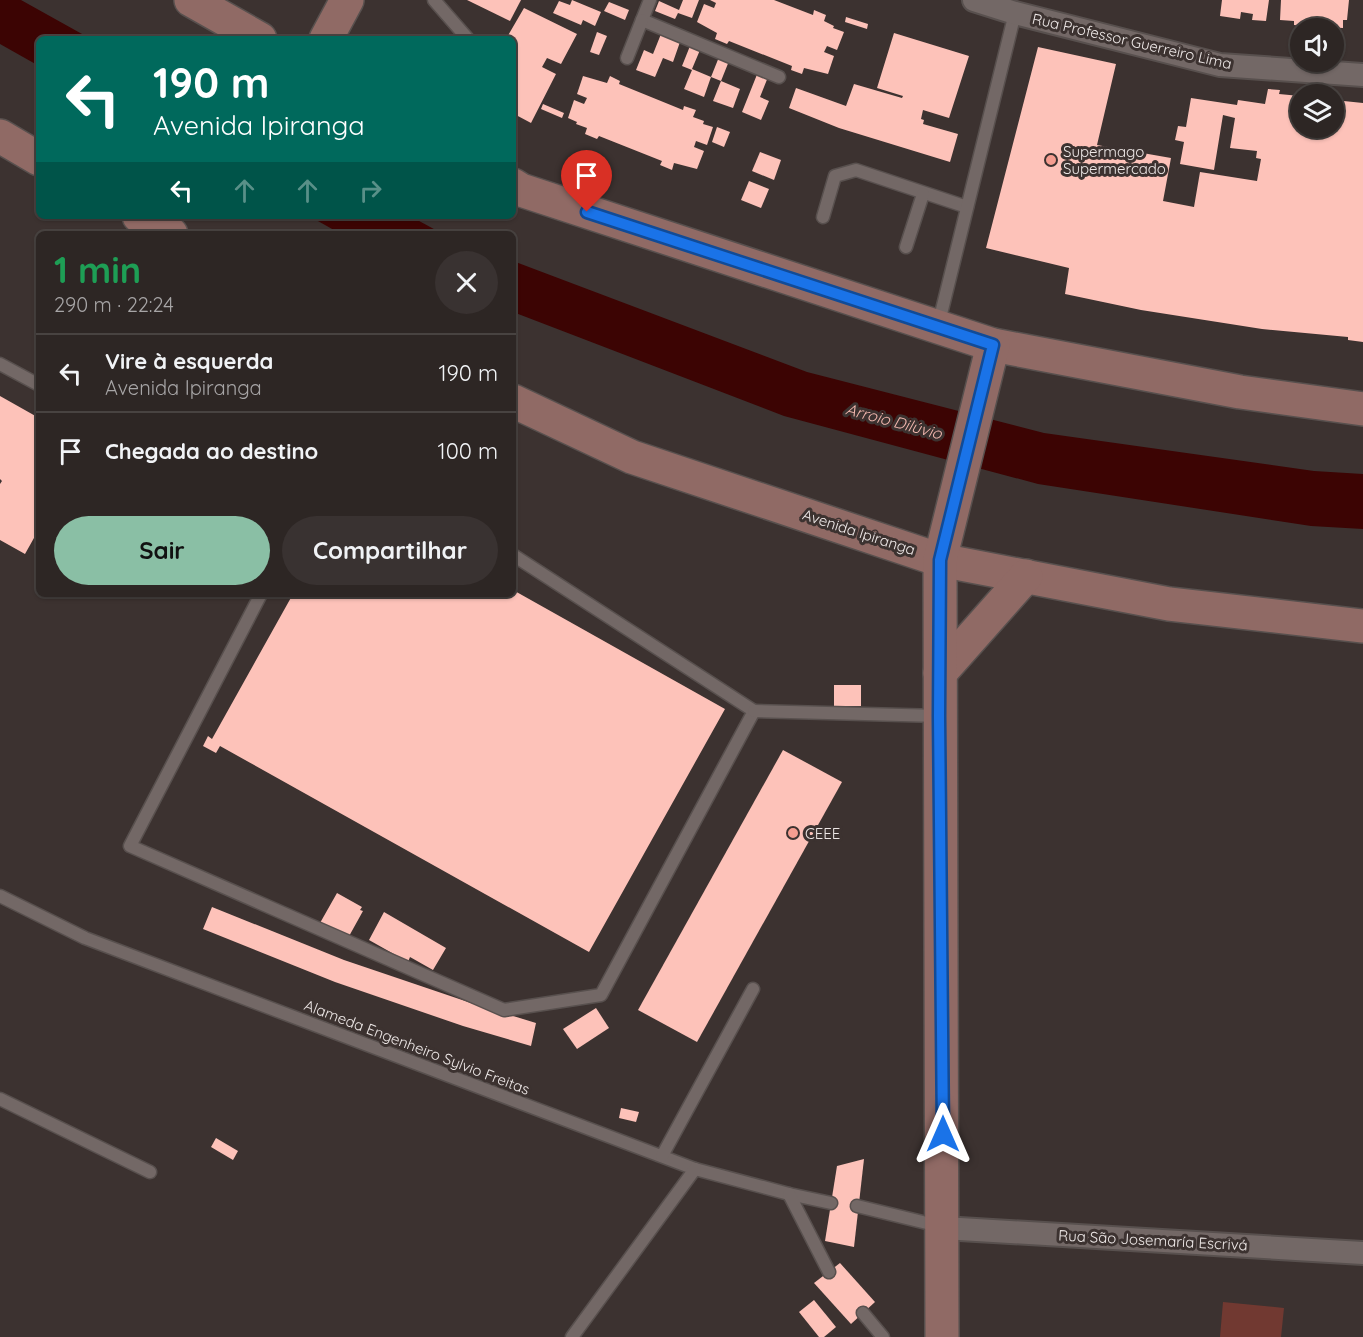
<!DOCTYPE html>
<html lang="pt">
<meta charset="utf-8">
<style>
:root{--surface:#2d2624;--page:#393231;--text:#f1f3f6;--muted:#a7a5a6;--line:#484341;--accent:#8abfa5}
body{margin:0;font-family:Quicksand,sans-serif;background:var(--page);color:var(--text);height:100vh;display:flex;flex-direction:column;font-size:22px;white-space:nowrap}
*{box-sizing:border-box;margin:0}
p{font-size:20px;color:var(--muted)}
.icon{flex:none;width:33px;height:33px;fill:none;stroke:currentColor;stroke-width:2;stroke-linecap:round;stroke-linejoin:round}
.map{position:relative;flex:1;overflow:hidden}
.sheet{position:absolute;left:36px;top:231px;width:480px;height:366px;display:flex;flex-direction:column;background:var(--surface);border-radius:9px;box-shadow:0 2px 4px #0004,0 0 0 2px var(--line)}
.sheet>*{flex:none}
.hud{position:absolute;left:36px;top:36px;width:480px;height:183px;border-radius:9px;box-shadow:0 2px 4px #0004,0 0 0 2px var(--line);background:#00695c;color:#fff;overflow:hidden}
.tools{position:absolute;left:1290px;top:18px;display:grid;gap:12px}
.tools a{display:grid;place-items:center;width:54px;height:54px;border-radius:50%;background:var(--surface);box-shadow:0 2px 4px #0004,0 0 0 2px var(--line);font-size:30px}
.pin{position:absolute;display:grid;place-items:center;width:51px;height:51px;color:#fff;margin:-62px -26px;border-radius:50% 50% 50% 0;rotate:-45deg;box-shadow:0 0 6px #0007}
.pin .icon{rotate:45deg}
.me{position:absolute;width:66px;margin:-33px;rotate:0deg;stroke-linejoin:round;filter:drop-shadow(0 0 4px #0008)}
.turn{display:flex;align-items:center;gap:21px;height:126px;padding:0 18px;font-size:27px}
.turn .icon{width:78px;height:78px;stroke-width:2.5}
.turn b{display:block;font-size:42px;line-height:51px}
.lanes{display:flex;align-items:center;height:57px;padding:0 18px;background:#0003;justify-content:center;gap:30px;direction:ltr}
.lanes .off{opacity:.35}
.round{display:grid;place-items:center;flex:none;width:63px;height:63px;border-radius:32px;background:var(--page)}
.overview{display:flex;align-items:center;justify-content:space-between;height:102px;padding:0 18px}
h1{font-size:36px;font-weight:700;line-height:45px;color:#1e9e55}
.action{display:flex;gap:12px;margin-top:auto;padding:12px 18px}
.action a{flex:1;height:69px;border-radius:36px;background:var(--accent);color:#111;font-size:24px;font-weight:700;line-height:69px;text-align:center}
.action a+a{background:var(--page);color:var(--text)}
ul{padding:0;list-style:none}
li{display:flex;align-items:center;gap:18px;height:78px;padding:0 18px;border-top:2px solid var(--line)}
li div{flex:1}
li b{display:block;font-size:22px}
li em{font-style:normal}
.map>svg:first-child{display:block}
.green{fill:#713931}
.water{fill:#3c0403}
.building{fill:#fdc2b9}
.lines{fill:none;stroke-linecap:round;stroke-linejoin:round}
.lane-casing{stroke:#58504e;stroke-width:15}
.street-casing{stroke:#58504e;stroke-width:26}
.secondary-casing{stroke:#58504e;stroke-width:36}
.lane{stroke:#736866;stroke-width:12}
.street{stroke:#736866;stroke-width:22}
.secondary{stroke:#906a65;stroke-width:33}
.route-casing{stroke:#114b97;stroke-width:15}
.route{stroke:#1a73e8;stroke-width:10}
.poi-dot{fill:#f59d90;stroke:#3c3230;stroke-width:2}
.labels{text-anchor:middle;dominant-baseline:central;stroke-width:6;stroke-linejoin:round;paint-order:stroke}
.street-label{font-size:15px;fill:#eee8e7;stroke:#3c3230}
.poi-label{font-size:15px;fill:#eee8e7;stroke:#3c3230;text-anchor:start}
.water-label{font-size:16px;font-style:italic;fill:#f3b8af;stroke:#3c3230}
</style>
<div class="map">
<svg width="1363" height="1337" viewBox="0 0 1363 1337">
<rect width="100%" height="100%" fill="#3c3230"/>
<path class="green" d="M 1223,1302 L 1284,1308 L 1281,1337 L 1220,1337 Z"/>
<g class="water">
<path d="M 0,0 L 21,0 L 91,39 L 39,39 L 39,66 L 0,44 Z"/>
<path d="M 309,216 L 410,216 L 443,234 L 341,234 Z"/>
<path d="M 513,261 L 807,372 L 1044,433 L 1314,471 L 1363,474 L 1363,529 L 1311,526 L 1038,484 L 784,416 L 513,312 Z"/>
</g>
<g class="building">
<path d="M 467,0 L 521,0 L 510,21 Z"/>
<path d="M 572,0 L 601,12 L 595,26 L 583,20 L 581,25 L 553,13 L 559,1 L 570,5 Z"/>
<path d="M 683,0 L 699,0 L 692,18 L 678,13 L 675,19 L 655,11 L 659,1 L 679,10 Z"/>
<path d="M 710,0 L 774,0 L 813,15 L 814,10 L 826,15 L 824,21 L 834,26 L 833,28 L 844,32 L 837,50 L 827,46 L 824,52 L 834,56 L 828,74 L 804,68 L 802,74 L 791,70 L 792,66 L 729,41 L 727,44 L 715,39 L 717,33 L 697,22 L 704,4 L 714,8 L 716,3 Z"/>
<path d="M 1222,0 L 1269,0 L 1266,21 L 1252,20 L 1253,14 L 1241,12 L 1240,19 L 1220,16 Z"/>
<path d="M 1281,0 L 1349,0 L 1347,20 L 1343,20 L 1343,28 L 1323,27 L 1324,19 L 1317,18 L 1316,27 L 1294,25 L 1294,21 L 1280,20 Z"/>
<path d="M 609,2 L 629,10 L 625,20 L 604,11 Z"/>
<path d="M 524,8 L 577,34 L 561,64 L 547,58 L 542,67 L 556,74 L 531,123 L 516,115 L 515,117 L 513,116 L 513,39 L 506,39 Z"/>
<path d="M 846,17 L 868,24 L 867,29 L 845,22 Z"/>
<path d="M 597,32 L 607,36 L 599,55 L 590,52 Z"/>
<path d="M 894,33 L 969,56 L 949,118 L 923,110 L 921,119 L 924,120 L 923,124 L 958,134 L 950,162 L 839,128 L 789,108 L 796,88 L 846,106 L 854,84 L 902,98 L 903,96 L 877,88 Z"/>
<path d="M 661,34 L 680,42 L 673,62 L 663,58 L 655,77 L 636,70 L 644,50 L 653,54 Z"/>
<path d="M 690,46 L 700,50 L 692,69 L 711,77 L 704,97 L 684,89 L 692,70 L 682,66 Z"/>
<path d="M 1038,47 L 1116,64 L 1097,145 L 1171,158 L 1163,201 L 1194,207 L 1200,172 L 1257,181 L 1261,159 L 1256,158 L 1257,151 L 1230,148 L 1235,118 L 1223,115 L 1214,170 L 1180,164 L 1184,142 L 1175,140 L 1178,126 L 1186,127 L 1191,98 L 1237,105 L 1238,100 L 1265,104 L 1268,89 L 1280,90 L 1279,94 L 1300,96 L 1300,128 L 1334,128 L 1334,100 L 1363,103 L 1363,342 L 1348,340 L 1348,337 L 1262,329 L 1141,310 L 1065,294 L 1069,268 L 986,248 Z"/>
<path d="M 719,57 L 729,61 L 721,81 L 711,77 Z"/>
<path d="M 758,72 L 768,77 L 760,97 L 769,101 L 761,120 L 742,112 Z"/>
<path d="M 583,76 L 607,83 L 610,76 L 620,81 L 619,84 L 683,110 L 684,106 L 696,110 L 693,117 L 704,121 L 703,124 L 713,127 L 707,145 L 696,141 L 694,147 L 704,151 L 697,169 L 674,163 L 672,170 L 660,165 L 662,161 L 599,136 L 597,139 L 585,134 L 587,128 L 576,124 L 577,122 L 568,118 L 574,100 L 584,104 L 587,98 L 577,94 Z"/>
<path d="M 721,81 L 740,89 L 733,108 L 713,101 Z"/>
<path d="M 543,104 L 564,113 L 562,118 L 541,109 Z"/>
<path d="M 717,127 L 730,132 L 724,147 L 712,142 Z"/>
<path d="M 760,152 L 781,160 L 774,180 L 752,171 Z"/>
<path d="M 749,181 L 769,189 L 761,208 L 741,200 Z"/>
<path d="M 0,396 L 39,418 L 39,529 L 25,554 L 0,540 L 0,484 L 2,481 L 0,479 Z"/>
<path d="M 513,590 L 725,709 L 589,952 L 220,746 L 216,753 L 203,746 L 208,736 L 212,739 L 293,594 L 513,594 Z"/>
<rect x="834" y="685" width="27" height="21"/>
<path d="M 783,750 L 842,782 L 697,1042 L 638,1010 Z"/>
<path d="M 337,893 L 362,907 L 360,910 L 363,911 L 348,938 L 320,923 Z"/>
<path d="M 212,907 L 344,960 L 471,1003 L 536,1023 L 531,1046 L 463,1026 L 335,982 L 203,929 Z"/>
<path d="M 384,912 L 446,948 L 433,970 L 410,957 L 408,962 L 369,940 Z"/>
<path d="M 596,1008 L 609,1028 L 577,1049 L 563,1029 Z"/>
<path d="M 621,1108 L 639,1112 L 636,1122 L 619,1118 Z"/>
<path d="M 216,1138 L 238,1151 L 233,1160 L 211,1147 Z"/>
<path d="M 864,1159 L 854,1247 L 825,1241 L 837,1166 Z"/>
<path d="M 840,1263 L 875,1302 L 851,1324 L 814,1283 Z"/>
<path d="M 814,1300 L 836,1327 L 824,1337 L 819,1337 L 799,1312 Z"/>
</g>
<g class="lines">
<defs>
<g id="lane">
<path d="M 434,0 L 468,39"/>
<path d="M 650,0 L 642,20 L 779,77"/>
<path d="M 627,58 L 642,20"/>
<path d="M 823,217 L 835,176 L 856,170 L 967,207"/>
<path d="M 906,247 L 923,194"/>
<path d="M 938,326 L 1015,13"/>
<path d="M 0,364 L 39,385"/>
<path d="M 261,594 L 130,846 L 504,1010 L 601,995 L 754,711 L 513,555"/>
<path d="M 754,711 L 939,716"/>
<path d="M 0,896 L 85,938 L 695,1169 L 789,1194 L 831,1203"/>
<path d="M 0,1099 L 150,1172"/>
<path d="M 662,1156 L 753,989"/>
<path d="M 789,1194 L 829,1272"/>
<path d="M 857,1206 L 939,1226"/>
<path d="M 863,1313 L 883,1337"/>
<path d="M 572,1337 L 695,1169"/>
</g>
<g id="street">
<path d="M 974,0 L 1015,13 L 1220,65 L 1363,75"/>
<path d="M 943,1228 L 1363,1253"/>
</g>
<g id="secondary">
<path d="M 191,0 L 260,39"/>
<path d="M 326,39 L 347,0"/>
<path d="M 0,136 L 39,159"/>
<path d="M 513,185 L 521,190 L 993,345 L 1240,392 L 1363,409"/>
<path d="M 139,216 L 171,234"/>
<path d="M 513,401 L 632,457 L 940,560 L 1169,604 L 1363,626"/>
<path d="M 940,673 L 1026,576"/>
<path d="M 942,1337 L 940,560 L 993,345"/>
</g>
</defs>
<use href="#lane" class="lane-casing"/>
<use href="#street" class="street-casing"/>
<use href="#secondary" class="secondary-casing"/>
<use href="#lane" class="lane"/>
<use href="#street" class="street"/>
<use href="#secondary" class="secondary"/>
</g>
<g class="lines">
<defs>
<path id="route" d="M 587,212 L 993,345 L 940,560 L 939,716 L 943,1134"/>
</defs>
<use href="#route" class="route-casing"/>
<use href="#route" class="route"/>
</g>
<g class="poi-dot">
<circle cx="1051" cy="160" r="6"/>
<circle cx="793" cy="833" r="6"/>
</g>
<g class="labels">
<g class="street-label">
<text transform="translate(1132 41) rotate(13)">Rua Professor Guerreiro Lima</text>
<text transform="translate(859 532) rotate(18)">Avenida Ipiranga</text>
<text transform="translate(417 1047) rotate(21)">Alameda Engenheiro Sylvio Freitas</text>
<text transform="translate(1153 1240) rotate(3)">Rua São Josemaría Escrivá</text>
</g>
<g class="poi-label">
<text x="1063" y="151">Supermago<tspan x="1063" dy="17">Supermercado</tspan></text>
<text x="805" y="833">CEEE</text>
</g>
<g class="water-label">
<text transform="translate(894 421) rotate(15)">Arroio Dilúvio</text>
</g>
</g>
</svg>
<div class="tools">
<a><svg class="icon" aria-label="sound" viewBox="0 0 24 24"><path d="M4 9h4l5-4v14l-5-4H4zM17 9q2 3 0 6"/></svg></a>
<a><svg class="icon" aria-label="layers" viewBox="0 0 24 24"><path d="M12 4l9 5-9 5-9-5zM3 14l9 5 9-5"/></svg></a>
</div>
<div class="pin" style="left:587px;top:212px;background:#d93025"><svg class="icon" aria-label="arrive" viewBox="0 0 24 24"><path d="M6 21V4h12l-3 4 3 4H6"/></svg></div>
<svg class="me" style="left:943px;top:1134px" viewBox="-20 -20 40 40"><path d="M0-17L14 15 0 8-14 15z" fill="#1a73e8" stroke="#fff" stroke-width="4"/></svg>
<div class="hud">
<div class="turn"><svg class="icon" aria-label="left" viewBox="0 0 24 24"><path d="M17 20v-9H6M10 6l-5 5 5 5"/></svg><div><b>190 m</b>Avenida Ipiranga</div></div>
<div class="lanes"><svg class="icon" aria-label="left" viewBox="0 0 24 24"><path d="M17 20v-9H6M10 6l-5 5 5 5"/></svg><svg class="icon off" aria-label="ahead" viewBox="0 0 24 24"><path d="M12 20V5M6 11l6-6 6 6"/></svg><svg class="icon off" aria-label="ahead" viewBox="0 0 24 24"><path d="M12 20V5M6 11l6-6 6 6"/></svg><svg class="icon off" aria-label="right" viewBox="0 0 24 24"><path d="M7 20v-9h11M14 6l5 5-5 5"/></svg></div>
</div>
<section class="sheet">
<div class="overview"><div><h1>1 min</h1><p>290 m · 22:24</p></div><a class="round"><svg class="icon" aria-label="close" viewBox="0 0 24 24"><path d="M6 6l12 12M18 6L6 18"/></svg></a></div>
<ul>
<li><svg class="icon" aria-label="left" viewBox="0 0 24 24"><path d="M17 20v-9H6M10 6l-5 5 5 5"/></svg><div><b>Vire à esquerda</b><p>Avenida Ipiranga</p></div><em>190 m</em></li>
<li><svg class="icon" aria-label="arrive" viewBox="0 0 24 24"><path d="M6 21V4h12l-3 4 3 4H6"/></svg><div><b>Chegada ao destino</b></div><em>100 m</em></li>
</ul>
<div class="action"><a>Sair</a><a>Compartilhar</a></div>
</section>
</div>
